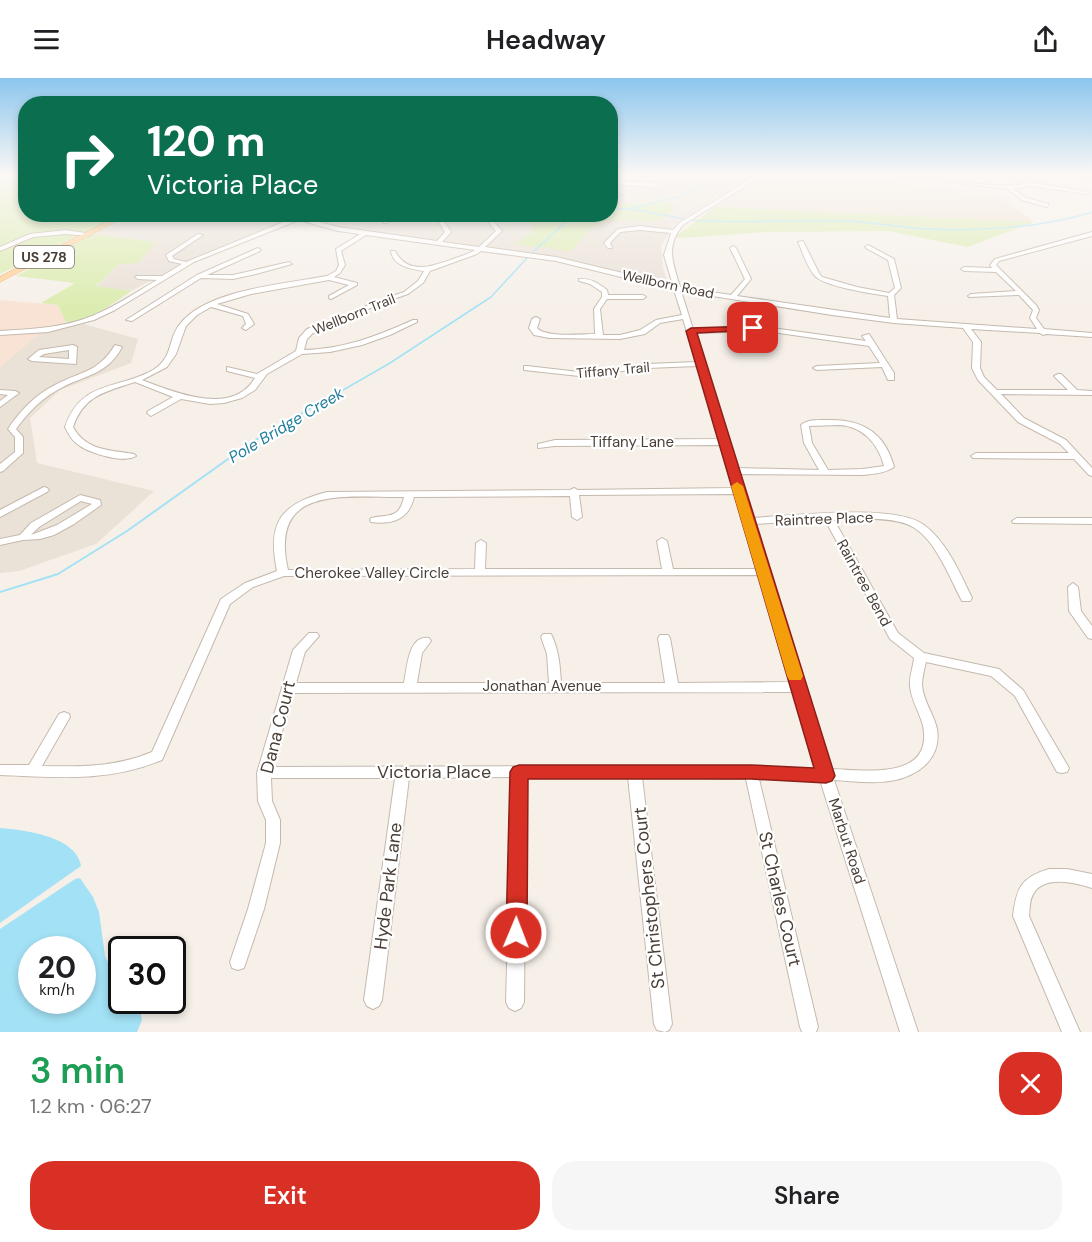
<!DOCTYPE html>
<meta charset="utf-8">
<style>
:root{--surface:#fff;--page:#f6f6f6;--text:#202124;--muted:#757577;--accent:#d93025}
body{margin:0;font-family:"DM Sans",sans-serif;background:var(--page);color:var(--text);height:100vh;display:flex;flex-direction:column;font-size:22px;white-space:nowrap}
*{box-sizing:border-box;margin:0}
p{font-size:20px;color:var(--muted)}
.icon{flex:none;width:33px;height:33px;fill:none;stroke:currentColor;stroke-width:2;stroke-linecap:round;stroke-linejoin:round}
.map{position:relative;height:954px;overflow:hidden}
.side{display:flex;flex-direction:column;background:var(--surface);flex:1}
.side>*{flex:none}
.top-card{position:absolute;left:18px;top:18px;width:600px;height:126px;border-radius:24px;box-shadow:0 3px 9px #0003;background:#0b6e4f;color:#fff;overflow:hidden}
.speed{position:absolute;left:18px;top:858px;display:flex;gap:12px;font-size:30px;font-weight:700;text-align:center}
.speed>*{display:grid;place-content:center;width:78px;height:78px;border-radius:50%;background:var(--surface);box-shadow:0 3px 9px #0003;line-height:1}
.speed small{font-size:15px;font-weight:400}
.speed .limit{border:3px solid #111;border-radius:9px;background:#fff;color:#111}
.pin{position:absolute;display:grid;place-items:center;width:51px;height:51px;color:#fff;margin:-26px;border-radius:12px;box-shadow:0 3px 9px #0006}
.me{position:absolute;width:66px;margin:-33px;rotate:1deg;stroke-linejoin:round;filter:drop-shadow(0 0 4px #0008)}
.turn{display:flex;align-items:center;gap:21px;height:126px;padding:0 30px;font-size:27px}
.turn .icon{width:78px;height:78px;stroke-width:2.5}
.turn b{display:block;font-size:42px;line-height:51px}
.round{display:grid;place-items:center;flex:none;width:63px;height:63px;border-radius:24px;background:var(--page)}
.headline{display:flex;align-items:center;justify-content:space-between;height:102px;padding:0 30px}
h1{font-size:36px;font-weight:600;line-height:45px;color:#1e9e55}
.button{display:flex;gap:12px;margin-top:auto;padding:12px 30px}
.button a{flex:1;height:69px;border-radius:24px;background:var(--accent);color:#fff;font-size:24px;font-weight:600;line-height:69px;text-align:center}
.button a+a{background:var(--page);color:var(--text)}
header{display:flex;justify-content:space-between;align-items:center;height:78px;padding:0 30px;background:var(--surface);font-size:27px;font-weight:600}
.map>svg:first-child{display:block}
.residential{fill:#eae1d7}
.commercial{fill:#f8e3d4}
.education{fill:#f0e2d3}
.green{fill:#dbecb0}
.water{fill:#a3e2f6;fill-rule:evenodd}
.lines{fill:none;stroke-linecap:round;stroke-linejoin:round}
.stream-far1{stroke:#a3e2f6;stroke-width:1.5}
.stream{stroke:#a3e2f6;stroke-width:2}
.minor-casing{stroke:#c5b9ae;stroke-width:2}
.major-casing{stroke:#ecab61;stroke-width:1}
.minor{fill:#fff;fill-rule:evenodd}
.major{fill:#ffd199;fill-rule:evenodd}
.route{fill:#d93025;stroke:#8d1f18;stroke-width:1.5}
.slow{fill:#f59e0b}
.labels{text-anchor:middle;dominant-baseline:central;stroke-width:4.5;stroke-linejoin:round;paint-order:stroke}
.shield{fill:#fff;stroke:#807973;stroke-width:1.5}
.shield-label{font-size:14px;font-weight:bold;fill:#4a3f37}
.far-street-label{font-size:14px;fill:#4a3f37;stroke:#fff}
.street-label{font-size:15px;fill:#4a3f37;stroke:#fff}
.water-label{font-size:16px;font-style:italic;fill:#237e9c;stroke:#fff}
.near-street-label{font-size:18px;fill:#4a3f37;stroke:#fff}
</style>
<header><svg class="icon" aria-label="menu" viewBox="0 0 24 24"><path d="M4 6h16M4 12h16M4 18h16"/></svg>Headway<svg class="icon" aria-label="share" viewBox="0 0 24 24"><path d="M12 15V3M7 8l5-5 5 5M5 13v7h14v-7"/></svg></header>
<div class="map">
<svg width="1092" height="954" viewBox="0 0 1092 954">
<rect width="100%" height="100%" fill="#f6f0e9"/>
<g class="residential">
<path d="M 611,97 L 754,97 L 674,146 L 661,168 L 663,190 L 668,206 L 558,179 L 343,150 L 298,138 L 610,136 Z"/>
<path d="M 271,136 L 286,142 L 198,178 L 131,213 L 96,209 L 119,186 L 156,164 L 94,156 L 135,137 Z"/>
<path d="M 84,246 L 138,261 L 131,285 L 60,312 L 30,340 L 37,385 L 154,413 L 96,466 L 19,493 L 0,495 L 0,289 L 41,254 Z"/>
</g>
<path class="commercial" d="M 0,222 L 58,227 L 66,244 L 41,254 L 0,289 Z"/>
<path class="education" d="M 761,97 L 842,97 L 1002,119 L 1034,144 L 715,129 L 727,121 L 734,113 Z"/>
<g class="green">
<path d="M 0,97 L 5,97 L 2,100 L 25,100 L 26,136 L 120,137 L 0,196 Z"/>
<path d="M 670,124 L 677,130 L 657,143 L 622,142 L 600,145 L 589,152 L 571,173 L 514,166 L 533,154 L 532,143 L 578,139 L 579,137 L 610,136 L 611,126 Z"/>
<path d="M 715,129 L 1034,144 L 968,169 L 888,153 L 768,154 L 679,160 L 676,158 Z"/>
<path d="M 94,156 L 156,164 L 138,185 L 119,186 L 96,208 L 131,213 C 111,227 91,242 66,244 L 58,227 L 41,225 L 75,205 L 16,198 Z"/>
</g>
<g class="water">
<path d="M 0,750 C 24,752 76,758 81,788 L 0,845 Z"/>
<path d="M 80,800 L 93,819 L 99,834 L 105,878 L 109,887 L 121,897 L 122,922 L 138,924 L 142,942 L 137,954 L 0,954 L 0,851 L 75,801 ZM 32,872 L 82,872 L 82,922 L 32,922 Z"/>
</g>
<g class="lines">
<g class="stream-far1">
<path d="M 610,130 L 638,132 L 684,141"/>
<path d="M 628,131 L 683,118 L 697,106 L 694,98"/>
<path d="M 689,142 C 742,146 795,141 848,143 C 869,144 891,148 912,150 C 965,154 1041,151 1092,134"/>
<path d="M 533,174 L 569,141 L 578,136"/>
<path d="M 331,319 L 390,285 L 491,219 L 528,179"/>
</g>
<path class="stream" d="M 0,514 L 58,496 L 127,453 L 252,364 L 334,317"/>
<defs>
<g id="minor">
<path d="M 757,97 L 763,97 L 683,147 C 665,168 673,185 680,209 L 731,217 L 745,201 L 730,170 L 733,168 L 736,170 L 751,201 L 737,218 L 890,240 L 888,218 C 873,216 823,208 815,198 C 807,189 803,175 798,164 L 803,163 L 819,195 L 822,199 L 857,209 L 889,215 L 895,210 L 888,182 L 866,170 L 865,169 L 868,167 L 894,181 L 901,210 L 894,217 L 897,241 L 1037,251 L 1030,240 L 1033,232 L 1019,217 L 969,219 L 968,218 L 971,216 L 1016,213 L 996,194 L 964,193 L 961,191 L 964,189 L 992,190 L 990,187 L 995,181 L 1092,154 L 1092,158 L 999,183 L 996,187 L 1036,227 L 1039,232 L 1036,240 L 1044,251 L 1092,255 L 1092,259 L 1046,256 L 1043,257 L 1040,255 L 971,251 L 981,264 L 980,290 L 984,299 L 997,312 L 1068,312 L 1054,298 L 1058,296 L 1061,296 L 1077,312 L 1092,313 L 1092,317 L 1001,316 L 1024,340 L 1066,362 L 1092,390 L 1092,398 L 1089,397 L 1074,381 L 973,380 L 971,378 L 976,375 L 1069,375 L 1060,366 L 1018,344 L 978,302 L 972,290 L 973,264 L 963,250 L 894,245 L 832,237 L 681,213 L 693,251 L 765,249 L 866,263 L 862,258 L 869,256 L 894,295 L 894,302 L 888,302 L 882,289 L 817,292 L 813,290 L 817,288 L 880,285 L 869,268 L 765,253 L 694,255 L 737,390 L 819,392 L 804,365 L 801,347 C 808,341 818,342 828,342 C 861,341 885,354 894,389 C 885,395 874,396 863,397 L 738,396 L 752,440 C 790,438 895,425 924,447 C 947,464 960,495 972,520 L 970,523 L 962,523 C 956,512 951,500 945,489 C 937,474 928,458 913,449 C 894,438 856,441 834,442 L 898,555 L 924,575 L 999,591 L 1023,612 L 1069,690 L 1067,694 L 1062,695 L 1057,694 L 1015,618 L 991,598 L 926,584 C 924,592 922,600 922,607 C 923,623 934,636 937,651 C 942,681 917,699 890,703 C 873,706 852,703 834,702 L 918,954 L 900,954 L 820,702 L 759,701 L 818,949 L 816,954 L 802,954 L 800,949 L 746,701 L 642,699 L 672,946 L 669,952 L 665,954 L 657,952 L 654,946 L 628,699 L 526,699 L 524,924 L 521,930 L 515,933 L 509,930 L 506,924 L 512,699 L 409,700 L 382,922 L 379,928 L 373,931 L 367,928 L 364,922 L 395,700 L 271,700 L 272,723 L 280,742 L 280,765 L 264,831 L 246,884 L 244,890 L 238,892 L 232,890 L 230,884 L 248,831 L 266,765 L 266,742 L 258,723 L 257,695 L 293,572 L 309,555 L 317,555 L 319,558 L 305,574 L 296,605 L 404,605 C 407,591 408,556 429,560 L 431,563 L 422,575 L 417,605 L 549,605 L 547,576 L 541,559 L 543,556 L 551,556 C 559,572 560,588 561,605 L 665,605 L 658,560 L 660,557 L 668,557 L 670,560 L 678,605 L 791,604 L 759,497 L 284,498 L 253,509 L 230,526 L 162,682 C 106,705 58,699 0,697 L 0,687 L 29,687 L 59,636 L 64,634 L 69,636 L 70,639 L 42,688 C 80,689 117,689 152,674 L 221,521 L 245,505 L 277,493 C 267,445 280,426 327,414 L 570,412 L 574,410 L 578,412 L 733,410 L 720,367 L 555,368 L 538,370 L 538,366 L 555,362 L 719,361 L 697,288 L 648,290 L 579,298 L 524,292 L 524,288 L 527,288 L 579,294 L 648,286 L 696,284 L 683,241 L 660,245 L 645,256 L 620,261 L 549,260 L 534,257 L 529,250 L 532,241 L 536,239 L 540,241 L 537,250 C 546,260 581,256 595,256 L 594,231 L 602,219 L 602,214 L 590,206 L 579,203 L 579,201 C 590,200 598,205 607,212 L 608,217 L 643,217 L 646,219 L 643,221 L 607,221 L 600,231 L 603,257 L 620,257 L 640,252 L 656,242 L 682,237 L 674,212 L 556,183 L 481,173 L 477,176 L 430,193 L 423,205 L 408,216 L 376,227 L 355,238 L 313,255 L 307,261 L 304,272 C 343,271 378,258 413,242 L 417,242 L 417,244 L 390,257 L 362,267 L 330,274 L 302,276 L 267,296 L 255,312 L 242,320 L 224,325 L 210,326 L 181,321 L 151,338 L 147,335 L 148,333 L 173,319 L 135,304 C 105,314 84,317 73,349 C 86,373 110,372 134,376 L 136,378 C 124,386 87,375 76,365 C 71,361 68,355 65,349 C 81,302 117,312 153,292 C 174,279 167,262 180,246 C 207,211 286,206 327,198 L 336,193 L 339,187 L 336,171 L 360,156 L 338,153 L 299,142 L 194,184 L 115,232 L 94,242 L 48,254 L 0,257 L 0,253 C 31,251 63,250 92,238 C 115,229 136,214 157,202 L 138,201 L 135,199 L 136,198 L 162,198 L 182,186 L 169,183 L 166,177 L 198,156 L 203,157 L 172,178 L 174,181 L 186,184 L 293,140 L 281,136 L 298,138 L 311,136 L 304,140 L 338,149 L 437,163 L 445,154 L 434,136 L 439,136 L 451,154 L 442,164 L 479,169 L 496,153 L 482,136 L 487,136 L 502,153 L 485,169 L 556,179 L 673,207 L 664,177 L 671,155 L 640,152 L 620,154 L 610,165 L 612,170 L 608,170 L 604,165 L 618,151 L 640,148 L 673,152 L 679,145 ZM 366,157 L 475,172 C 469,176 461,178 453,181 C 433,188 408,198 395,173 L 391,173 C 393,188 410,191 424,193 L 418,203 L 404,214 L 372,225 L 351,236 L 307,251 L 299,260 L 296,273 L 257,296 L 227,289 L 227,293 L 255,300 C 232,339 174,314 142,302 L 167,289 L 176,276 L 186,248 L 197,237 L 211,229 L 243,238 L 246,246 L 242,250 L 246,252 L 254,246 L 248,236 L 217,226 L 251,216 L 329,202 L 349,207 L 329,218 L 329,220 L 331,221 L 357,207 L 357,205 L 334,199 L 340,195 L 345,187 L 341,173 ZM 840,347 C 863,349 878,365 884,388 L 863,391 L 828,392 L 812,365 L 809,348 ZM 735,416 L 757,491 L 673,491 L 667,463 L 662,460 L 657,463 L 662,491 L 485,491 L 486,465 L 481,462 L 476,465 L 475,491 L 288,492 C 268,405 347,420 404,419 C 399,441 390,436 371,440 L 370,442 L 371,444 C 393,447 409,441 414,419 L 570,418 L 572,439 L 577,442 L 582,439 L 579,417 ZM 825,442 L 890,561 L 914,580 C 913,590 909,599 910,608 C 911,622 920,635 923,648 C 934,703 863,692 831,691 L 754,446 ZM 794,614 L 817,691 L 634,688 L 272,689 L 293,615 Z"/>
<path d="M 892,97 C 937,97 984,113 1029,105 L 1033,97 L 1038,97 L 1034,105 L 1089,114 L 1086,116 L 1031,108 L 1013,111 L 1026,120 L 1049,126 L 1047,129 L 1022,122 L 1008,111 Z"/>
<path d="M 1077,97 L 1092,98 L 1092,100 Z"/>
<path d="M 610,103 L 657,105 L 660,107 L 657,109 L 610,106 Z"/>
<path d="M 610,115 L 623,117 L 610,119 Z"/>
<path d="M 388,136 L 393,136 L 387,145 L 383,145 Z"/>
<path d="M 66,152 L 92,156 L 89,158 L 66,156 L 33,159 L 0,173 L 0,169 L 30,156 Z"/>
<path d="M 258,170 L 261,172 L 260,173 L 207,197 L 233,197 L 289,184 L 292,186 L 256,196 L 233,201 L 201,200 L 132,243 L 126,242 L 197,197 Z"/>
<path d="M 73,267 L 77,269 L 76,286 L 32,283 L 28,281 L 39,272 ZM 69,272 L 69,281 L 39,279 L 44,276 Z"/>
<path d="M 115,267 L 122,269 C 107,297 87,296 61,310 C 43,319 28,334 16,351 L 23,359 L 23,375 L 3,393 L 0,394 L 0,386 L 15,374 L 15,359 L 8,351 C 20,333 35,317 55,307 C 81,293 98,295 115,267 Z"/>
<path d="M 0,312 L 15,313 L 19,315 L 0,329 L 0,323 L 8,317 L 0,316 Z"/>
<path d="M 44,409 L 47,410 L 49,412 L 47,414 L 0,439 L 0,432 Z"/>
<path d="M 80,417 L 100,422 L 101,427 L 74,446 L 54,457 L 40,461 L 23,462 L 0,467 L 0,461 L 20,457 L 31,445 ZM 81,423 L 92,426 L 57,447 L 31,457 L 39,449 Z"/>
<path d="M 1017,440 L 1092,440 L 1092,446 L 1013,445 L 1012,443 Z"/>
<path d="M 1073,505 L 1078,509 L 1081,533 L 1092,548 L 1092,561 L 1088,560 L 1069,533 L 1068,509 Z"/>
<path d="M 1049,791 L 1067,791 L 1092,796 L 1092,810 C 1075,805 1045,797 1034,815 C 1029,821 1030,831 1029,838 L 1080,954 L 1062,954 L 1013,838 C 1016,811 1021,799 1049,791 Z"/>
</g>
<path id="major" d="M 122,136 L 131,136 L 0,204 L 0,199 Z"/>
</defs>
<use href="#minor" class="minor-casing"/>
<use href="#major" class="major-casing"/>
<use href="#minor" class="minor"/>
<use href="#major" class="major"/>
</g>
<linearGradient id="sky" x2="0" y2="1"><stop stop-color="#8cc6ee"/><stop offset="0.42" stop-color="#fbf8f5"/><stop offset="1" stop-color="#fbf8f5" stop-opacity="0"/></linearGradient>
<rect width="1092" height="231" fill="url(#sky)"/>
<path class="route" d="M 753,248 L 758,250 L 756,252 L 697,255 L 835,698 L 832,703 L 826,705 L 751,701 L 528,701 L 527,855 L 524,862 L 516,865 L 509,862 L 506,855 L 510,694 L 513,689 L 519,687 L 751,687 L 814,690 L 686,253 L 691,250 Z"/>
<path class="slow" d="M 737,404 L 743,408 L 803,598 L 801,602 L 789,602 L 787,598 L 731,408 Z"/>
<g class="labels">
<rect class="shield" x="14" y="168" width="60" height="22" rx="4.5"/>
<g class="shield-label">
<text x="44" y="179">US 278</text>
</g>
<g class="far-street-label">
<text transform="translate(668 206) rotate(12)">Wellborn Road</text>
<text transform="translate(354 236) rotate(-22)">Wellborn Trail</text>
<text transform="translate(613 292) rotate(-5)">Tiffany Trail</text>
</g>
<g class="street-label">
<text x="632" y="364">Tiffany Lane</text>
<text transform="translate(824 441) rotate(-2)">Raintree Place</text>
<text x="372" y="495">Cherokee Valley Circle</text>
<text transform="translate(864 505) rotate(61)">Raintree Bend</text>
<text x="542" y="608">Jonathan Avenue</text>
<text transform="translate(847 763) rotate(72)">Marbut Road</text>
</g>
<g class="water-label">
<text transform="translate(286 347) rotate(-31)">Pole Bridge Creek</text>
</g>
<g class="near-street-label">
<text transform="translate(278 649) rotate(-76)">Dana Court</text>
<text x="434" y="694">Victoria Place</text>
<text transform="translate(388 808) rotate(-83)">Hyde Park Lane</text>
<text transform="translate(649 820) rotate(-96)">St Christophers Court</text>
<text transform="translate(780 821) rotate(77)">St Charles Court</text>
</g>
</g>
</svg>
<div class="speed"><div>20<small>km/h</small></div><div class="limit">30</div></div>
<div class="pin" style="left:753px;top:250px;background:#d93025"><svg class="icon" aria-label="arrive" viewBox="0 0 24 24"><path d="M6 21V4h12l-3 4 3 4H6"/></svg></div>
<svg class="me" style="left:516px;top:855px" viewBox="-20 -20 40 40"><circle r="17" fill="#d93025" stroke="#fff" stroke-width="3"/><path d="M0-11L8 9 0 5-8 9z" fill="#fff"/></svg>
<div class="top-card">
<div class="turn"><svg class="icon" aria-label="right" viewBox="0 0 24 24"><path d="M7 20v-9h11M14 6l5 5-5 5"/></svg><div><b>120 m</b>Victoria Place</div></div>
</div>
</div>
<section class="side">
<div class="headline"><div><h1>3 min</h1><p>1.2 km · 06:27</p></div><a class="round" style="background:#d93025;color:#fff"><svg class="icon" aria-label="close" viewBox="0 0 24 24"><path d="M6 6l12 12M18 6L6 18"/></svg></a></div>
<div class="button"><a>Exit</a><a>Share</a></div>
</section>
